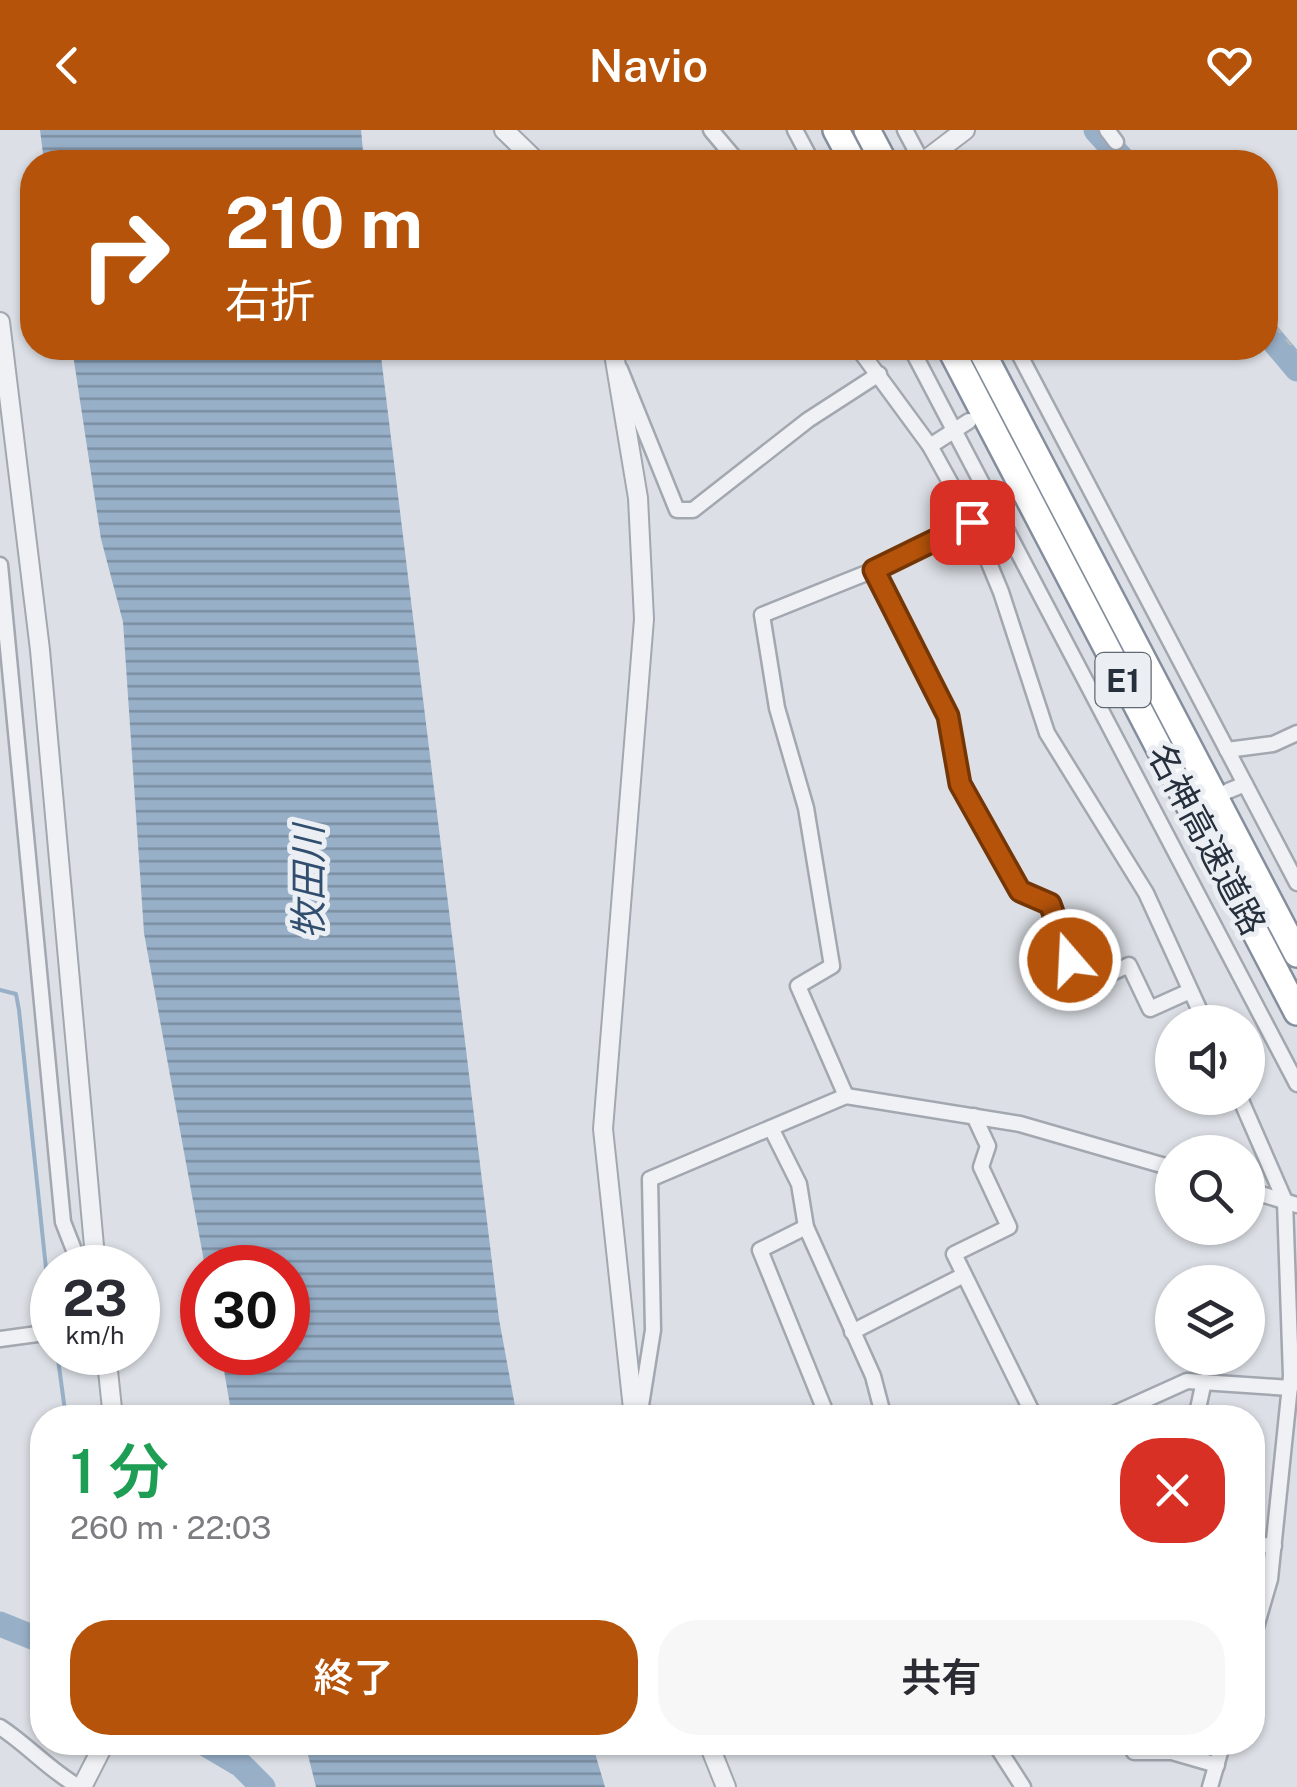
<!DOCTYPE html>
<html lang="ja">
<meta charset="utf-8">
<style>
:root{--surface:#fff;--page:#f7f7f7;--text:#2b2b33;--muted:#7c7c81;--accent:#b45309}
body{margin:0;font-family:"Public Sans","Noto Sans JP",sans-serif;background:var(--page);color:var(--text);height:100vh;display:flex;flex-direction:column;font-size:38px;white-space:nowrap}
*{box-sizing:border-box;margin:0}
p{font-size:32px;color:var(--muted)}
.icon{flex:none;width:55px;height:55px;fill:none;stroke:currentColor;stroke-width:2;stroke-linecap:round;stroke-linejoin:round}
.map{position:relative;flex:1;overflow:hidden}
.sheet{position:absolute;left:30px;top:1275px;width:1235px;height:350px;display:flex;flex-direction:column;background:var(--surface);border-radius:40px;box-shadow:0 2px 8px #0004}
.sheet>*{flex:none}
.top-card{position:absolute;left:20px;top:20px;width:1258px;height:210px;border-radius:40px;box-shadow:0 2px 8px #0004;background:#b45309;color:#fff;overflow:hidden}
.buttons{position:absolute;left:1155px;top:875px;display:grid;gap:20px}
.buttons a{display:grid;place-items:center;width:110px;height:110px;border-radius:50%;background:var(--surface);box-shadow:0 2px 8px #0004;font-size:50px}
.speed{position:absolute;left:30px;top:1115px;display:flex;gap:20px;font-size:50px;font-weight:700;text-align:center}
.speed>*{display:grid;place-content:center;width:130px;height:130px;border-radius:50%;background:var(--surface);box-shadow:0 2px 8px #0004;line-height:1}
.speed small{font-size:25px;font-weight:400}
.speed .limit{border:15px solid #d22;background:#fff;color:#111}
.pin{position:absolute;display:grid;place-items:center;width:85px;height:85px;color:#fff;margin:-42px;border-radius:20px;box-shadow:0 5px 15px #0006}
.me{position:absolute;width:110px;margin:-55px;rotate:341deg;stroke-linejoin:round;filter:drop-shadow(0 0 8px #0008)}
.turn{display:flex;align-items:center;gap:35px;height:210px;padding:0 40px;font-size:45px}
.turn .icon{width:130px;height:130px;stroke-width:2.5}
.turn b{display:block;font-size:70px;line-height:85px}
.round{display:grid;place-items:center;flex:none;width:105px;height:105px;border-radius:40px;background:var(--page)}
.summary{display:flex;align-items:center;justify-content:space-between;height:170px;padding:0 40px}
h1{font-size:60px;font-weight:600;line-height:75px;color:#1e9e55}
.primary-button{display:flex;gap:20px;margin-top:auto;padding:20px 40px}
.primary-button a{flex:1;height:115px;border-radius:40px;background:var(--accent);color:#fff;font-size:40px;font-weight:600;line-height:115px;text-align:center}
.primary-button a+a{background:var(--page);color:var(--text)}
header{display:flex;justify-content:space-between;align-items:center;height:130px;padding:0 40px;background:var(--accent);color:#fff;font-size:45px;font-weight:600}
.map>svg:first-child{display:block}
.water{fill:url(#water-rules)}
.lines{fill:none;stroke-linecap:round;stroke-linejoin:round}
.stream{stroke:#97afc7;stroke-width:4}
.river{stroke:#97afc7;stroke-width:25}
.minor-casing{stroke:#a2a7b0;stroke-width:19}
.tertiary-casing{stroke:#a2a7b0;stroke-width:22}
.motorway-casing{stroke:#848e9d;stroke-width:30}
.path{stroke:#b7bbc1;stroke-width:2.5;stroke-dasharray:8 8;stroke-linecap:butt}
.minor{stroke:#eff1f5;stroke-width:14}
.tertiary{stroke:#eff1f5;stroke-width:18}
.motorway{stroke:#fff;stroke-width:25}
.route-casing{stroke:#753606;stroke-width:25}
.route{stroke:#b45309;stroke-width:18}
.labels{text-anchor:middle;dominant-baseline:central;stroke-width:10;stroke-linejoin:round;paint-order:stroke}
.shield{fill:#ebeff4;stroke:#616973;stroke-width:2.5}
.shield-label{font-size:32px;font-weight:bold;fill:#262f3c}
.street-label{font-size:35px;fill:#262f3c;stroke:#ebeff4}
.water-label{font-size:38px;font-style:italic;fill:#314e6f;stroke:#ebeff4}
</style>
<header><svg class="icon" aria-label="back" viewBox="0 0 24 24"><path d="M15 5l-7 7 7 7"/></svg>Navio<svg class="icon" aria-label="heart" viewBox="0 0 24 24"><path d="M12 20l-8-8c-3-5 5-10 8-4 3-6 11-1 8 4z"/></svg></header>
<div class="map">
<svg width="1297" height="1657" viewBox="0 0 1297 1657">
<defs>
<pattern id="water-rules" width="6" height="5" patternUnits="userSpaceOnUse" patternTransform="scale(2.5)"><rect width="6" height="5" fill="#97afc7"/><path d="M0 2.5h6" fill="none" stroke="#7b8fa3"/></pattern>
</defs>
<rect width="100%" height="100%" fill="#dce0e6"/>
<g class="water">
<path d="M 40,0 L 361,0 L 364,32 L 44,32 Z"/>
<path d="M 72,218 L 380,218 L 499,1189 L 517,1287 L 232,1287 L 221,1223 L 288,1222 L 288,1138 L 205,1137 L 144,803 L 123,492 L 101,409 Z"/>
<path d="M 305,1613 L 592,1613 L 605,1657 L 316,1657 Z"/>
</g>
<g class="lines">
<g class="stream">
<path d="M 0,860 L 16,864 L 19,880 L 52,1196"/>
<path d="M 57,1222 L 66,1288"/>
</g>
<g class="river">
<path d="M 1096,0 L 1125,32"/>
<path d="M 1265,201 L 1297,239"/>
<path d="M 0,1494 L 42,1511"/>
<path d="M 202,1612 L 241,1635 L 263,1657"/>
</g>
<defs>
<g id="minor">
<path d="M 711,0 L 738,32"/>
<path d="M 795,0 L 812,32"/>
<path d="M 905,0 L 922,32"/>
<path d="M 1107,0 L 1116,12"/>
<path d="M 858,218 L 930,316 L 972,392 L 1001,462 L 1047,603 L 1146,763 L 1205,892"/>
<path d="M 911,218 L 1297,954"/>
<path d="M 1016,218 L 1297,753"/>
<path d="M 620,239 L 677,380 L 693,380 L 808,290 L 879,244"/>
<path d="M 930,316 L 969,291"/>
<path d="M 0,435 L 63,1092 L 81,1138"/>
<path d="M 874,440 L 948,586 L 960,653 L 1020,761 L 1050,774 L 1079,858 L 1129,835 L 1150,879 L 1190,861"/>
<path d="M 1227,620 L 1273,614 L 1297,603"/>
<path d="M 1228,661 L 1245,654"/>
<path d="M 846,966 L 798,856 L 832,836 L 806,678 L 777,578 L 762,485 L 874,440 L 972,392"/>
<path d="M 1240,968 L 1285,1071 L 1291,1246 L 1270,1449 L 1252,1511"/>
<path d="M 974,986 L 988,1016 L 981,1037 L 1009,1097 L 954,1124 L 1035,1288"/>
<path d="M 771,998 L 799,1054 L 806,1097 L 873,1246 L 884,1288"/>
<path d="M 1248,1060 L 1297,1075"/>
<path d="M 806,1097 L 760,1120 L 828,1288"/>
<path d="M 852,1202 L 964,1145"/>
<path d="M 0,1209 L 52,1202"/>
<path d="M 639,1288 L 653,1200 L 650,1049 L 846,966 L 1020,994 L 1172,1038"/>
<path d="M 1105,1288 L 1187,1251 L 1290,1258"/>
<path d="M 1196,1288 L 1204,1251"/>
<path d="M 1252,1414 L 1274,1416"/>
<path d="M 0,1597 C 29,1616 49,1640 79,1657"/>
<path d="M 994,1612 L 1023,1657"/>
<path d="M 1133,1612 L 1134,1622 L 1172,1622 L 1217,1635"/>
<path d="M 1210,1657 L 1223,1612"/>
</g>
<g id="tertiary">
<path d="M 504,0 L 537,32"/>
<path d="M 923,32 L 965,0"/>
<path d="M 0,192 L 40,520 L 96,1138"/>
<path d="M 613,218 L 638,368 L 644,489 L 603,999 L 634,1288"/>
<path d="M 106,1222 L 113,1288"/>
<path d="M 708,1612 L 726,1657"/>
<path d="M 82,1657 L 105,1612"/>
</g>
<g id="motorway">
<path d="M 836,0 L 853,32"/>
<path d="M 867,0 L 884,32"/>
<path d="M 950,218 L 1297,882"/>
<path d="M 980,218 L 1297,824"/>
</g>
</defs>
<use href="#minor" class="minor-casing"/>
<use href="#tertiary" class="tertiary-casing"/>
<use href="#motorway" class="motorway-casing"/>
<g class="path">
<path d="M 1127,24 L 1134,32"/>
<path d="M 1265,185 L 1297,222"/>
</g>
<use href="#minor" class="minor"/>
<use href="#tertiary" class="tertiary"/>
<use href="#motorway" class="motorway"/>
</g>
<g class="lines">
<defs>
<path id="route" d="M 972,392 L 874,440 L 948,586 L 960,654 L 1020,761 L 1050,774 L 1070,830"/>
</defs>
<use href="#route" class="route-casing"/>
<use href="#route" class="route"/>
</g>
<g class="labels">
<rect class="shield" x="1095.5" y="523" width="55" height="54" rx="8"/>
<g class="shield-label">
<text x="1123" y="550">E1</text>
</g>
<g class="street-label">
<text transform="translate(1207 709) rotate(62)">名神高速道路</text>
</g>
<g class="water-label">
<text transform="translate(308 752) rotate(-90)">牧田川</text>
</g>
</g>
</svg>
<div class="buttons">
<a><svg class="icon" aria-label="sound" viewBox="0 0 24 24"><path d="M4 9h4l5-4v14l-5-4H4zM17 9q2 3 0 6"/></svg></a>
<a><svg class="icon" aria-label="search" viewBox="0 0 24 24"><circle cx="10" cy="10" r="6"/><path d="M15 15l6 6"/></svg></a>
<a><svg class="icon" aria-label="layers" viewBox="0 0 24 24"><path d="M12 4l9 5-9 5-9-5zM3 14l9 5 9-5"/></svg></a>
</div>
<div class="speed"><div>23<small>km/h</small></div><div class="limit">30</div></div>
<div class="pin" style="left:972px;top:392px;background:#d93025"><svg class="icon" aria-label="arrive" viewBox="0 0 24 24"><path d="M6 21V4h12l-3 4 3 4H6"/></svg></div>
<svg class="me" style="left:1070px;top:830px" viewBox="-20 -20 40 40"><circle r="17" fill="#b45309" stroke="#fff" stroke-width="3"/><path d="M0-11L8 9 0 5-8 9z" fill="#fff"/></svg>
<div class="top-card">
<div class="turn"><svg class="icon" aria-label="right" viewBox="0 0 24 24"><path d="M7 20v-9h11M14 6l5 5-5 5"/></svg><div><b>210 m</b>右折</div></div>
</div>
<section class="sheet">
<div class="summary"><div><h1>1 分</h1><p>260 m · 22:03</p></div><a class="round" style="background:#d93025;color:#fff"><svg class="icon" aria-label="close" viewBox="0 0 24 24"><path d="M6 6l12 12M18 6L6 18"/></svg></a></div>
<div class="primary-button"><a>終了</a><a>共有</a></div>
</section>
</div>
